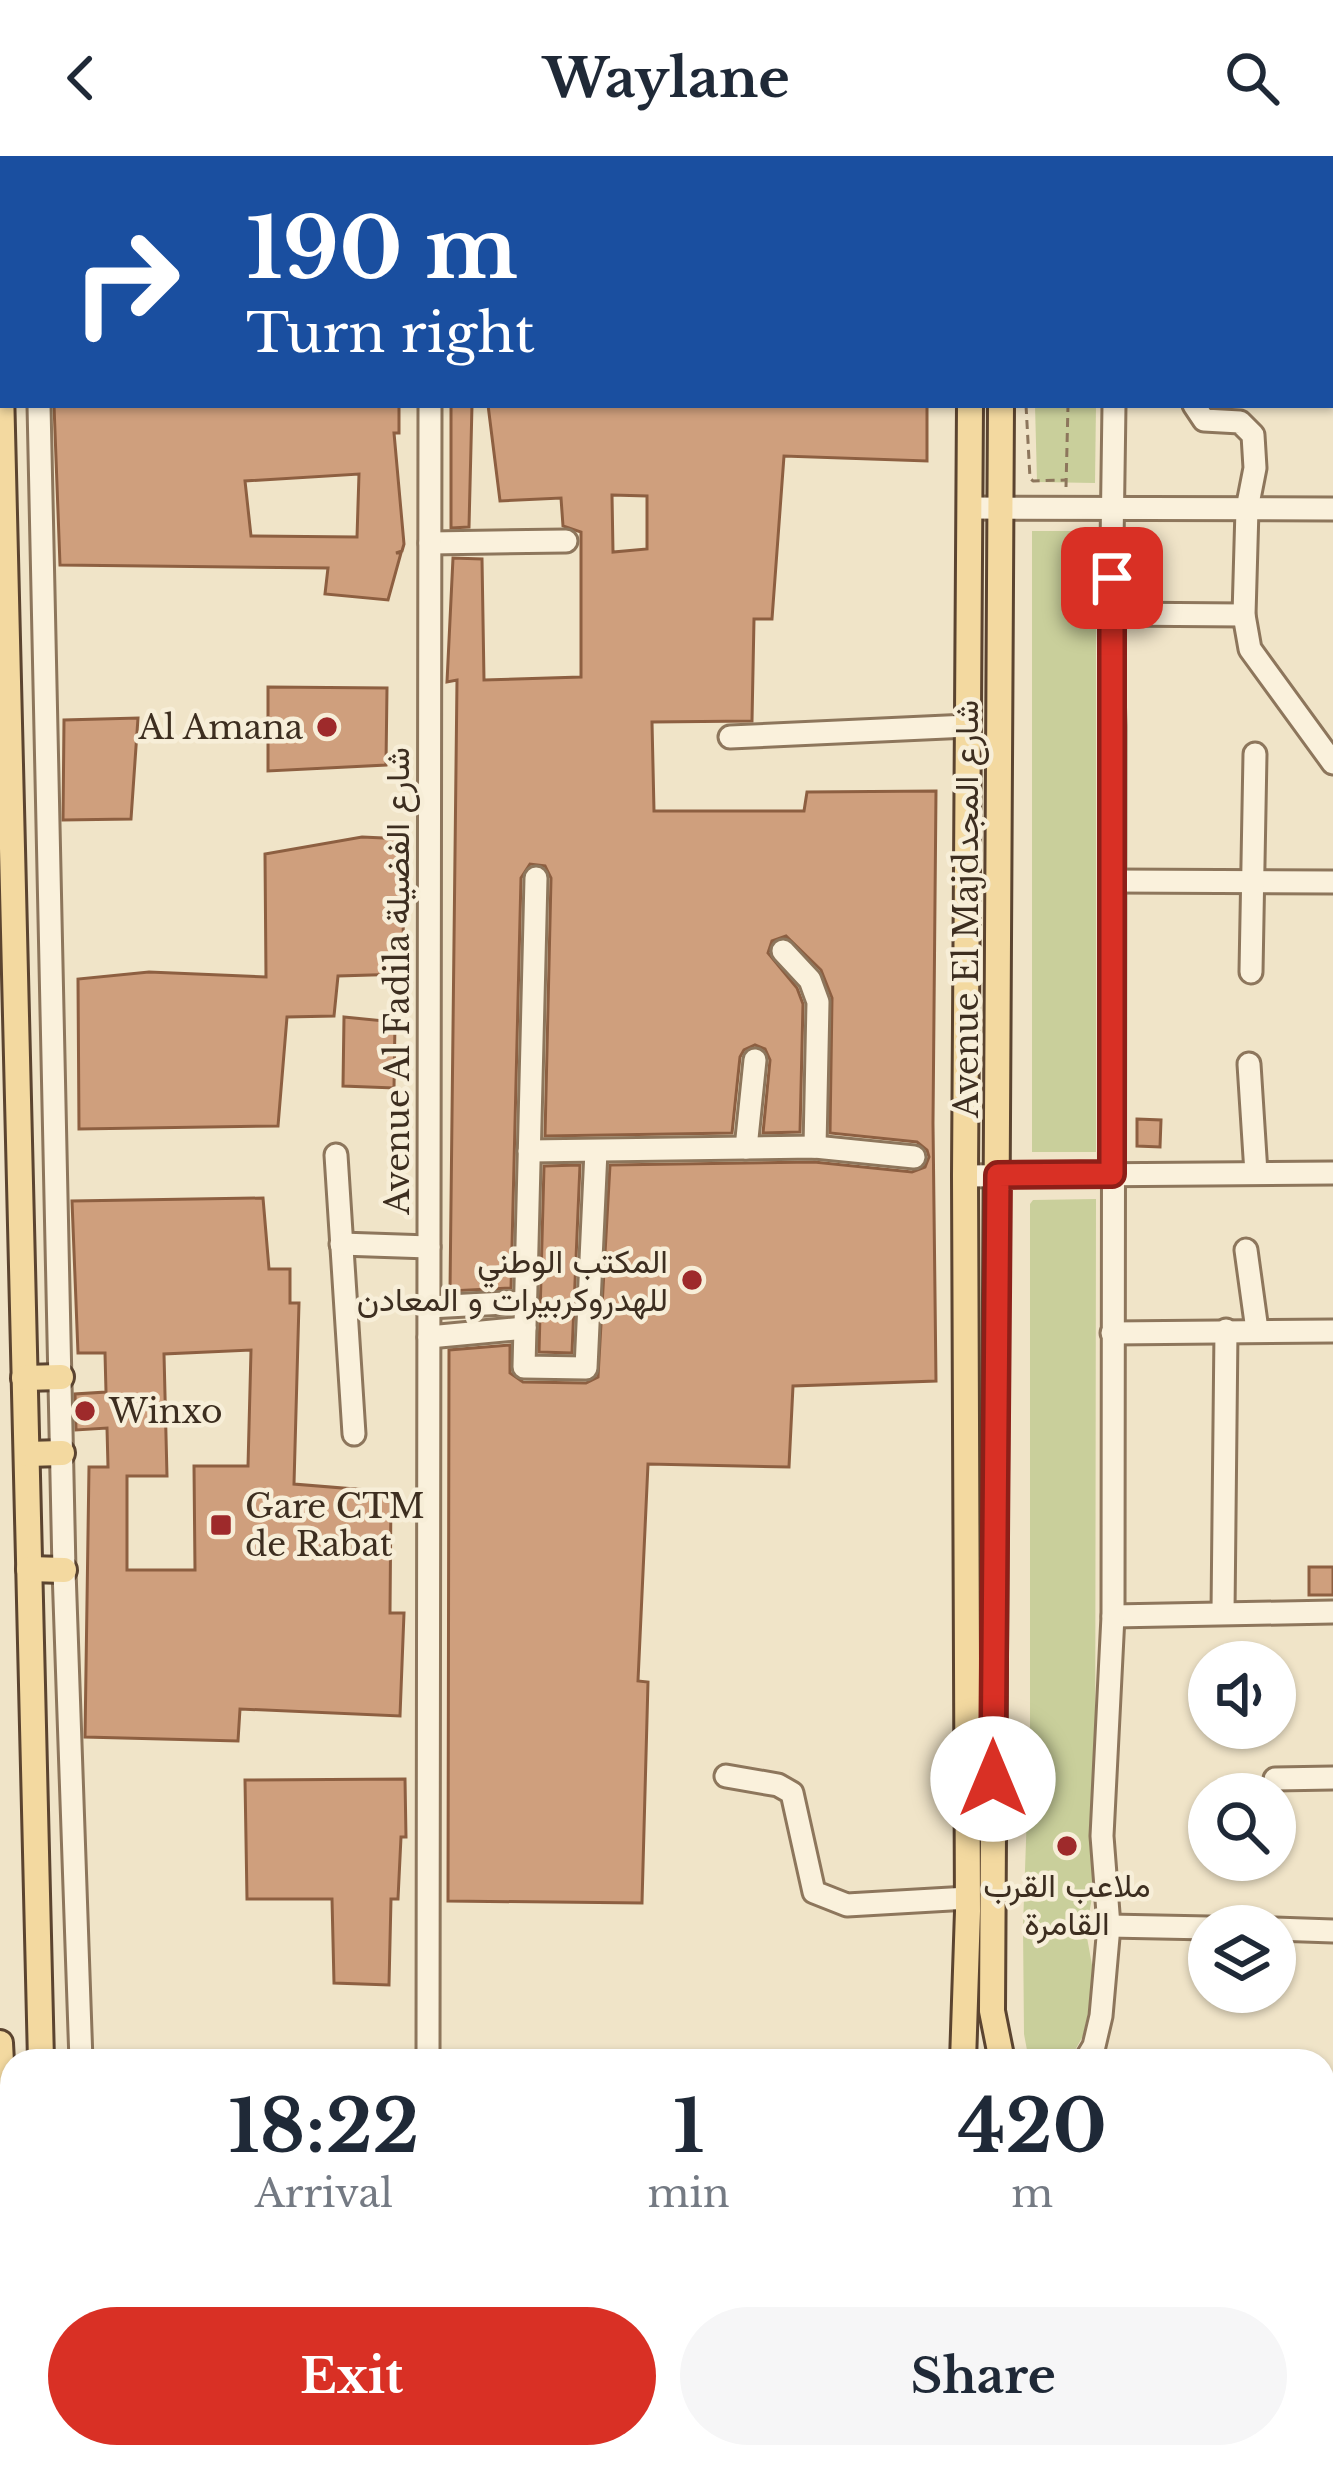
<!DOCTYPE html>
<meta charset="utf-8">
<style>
:root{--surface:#fff;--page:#f6f6f7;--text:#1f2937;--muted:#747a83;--accent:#d93025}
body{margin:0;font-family:"Libre Baskerville",Vazirmatn,serif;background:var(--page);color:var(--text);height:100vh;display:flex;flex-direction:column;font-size:45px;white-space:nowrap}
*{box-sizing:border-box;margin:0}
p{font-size:39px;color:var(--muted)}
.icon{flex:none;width:66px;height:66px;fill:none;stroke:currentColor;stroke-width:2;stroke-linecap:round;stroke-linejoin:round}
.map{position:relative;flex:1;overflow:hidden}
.sheet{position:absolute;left:0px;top:1893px;width:1335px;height:420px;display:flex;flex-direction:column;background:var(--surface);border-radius:36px 36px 0 0;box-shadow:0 3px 9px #0004}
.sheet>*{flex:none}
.guide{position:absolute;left:0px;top:0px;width:1335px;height:252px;box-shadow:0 3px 9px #0004;background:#1a4fa0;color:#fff;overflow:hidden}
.buttons{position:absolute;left:1188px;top:1485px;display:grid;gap:24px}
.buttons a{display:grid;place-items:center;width:108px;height:108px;border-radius:50%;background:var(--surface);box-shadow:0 3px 9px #0004;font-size:60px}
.pin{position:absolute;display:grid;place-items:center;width:102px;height:102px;color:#fff;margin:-51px;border-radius:24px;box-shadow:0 6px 18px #0006}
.me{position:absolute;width:132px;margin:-66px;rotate:0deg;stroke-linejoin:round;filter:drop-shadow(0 0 9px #0008)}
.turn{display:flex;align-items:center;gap:42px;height:252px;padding:0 48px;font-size:54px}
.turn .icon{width:156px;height:156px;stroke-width:2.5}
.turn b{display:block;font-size:84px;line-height:102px}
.eta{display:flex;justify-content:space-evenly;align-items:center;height:204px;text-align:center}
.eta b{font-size:72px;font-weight:800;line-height:84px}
.action{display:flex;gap:24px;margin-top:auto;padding:24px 48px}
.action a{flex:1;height:138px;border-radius:72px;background:var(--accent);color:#fff;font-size:48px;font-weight:800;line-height:138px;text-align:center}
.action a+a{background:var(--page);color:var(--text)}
header{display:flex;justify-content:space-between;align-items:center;height:156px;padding:0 48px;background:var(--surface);font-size:54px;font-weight:800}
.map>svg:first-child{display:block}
.green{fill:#c9cf9b}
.building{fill:#cf9f7d;stroke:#8d5f41;stroke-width:3;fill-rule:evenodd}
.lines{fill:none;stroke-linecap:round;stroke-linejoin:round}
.minor-casing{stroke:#8d765c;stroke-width:27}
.major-casing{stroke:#5b4430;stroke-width:30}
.path{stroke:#8d765c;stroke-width:3;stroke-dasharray:9 6;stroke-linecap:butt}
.minor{stroke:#faf1dc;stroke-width:21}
.major{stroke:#f3d9a0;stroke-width:24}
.route-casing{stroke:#8d1f18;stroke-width:30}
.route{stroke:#d93025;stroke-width:21}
.poi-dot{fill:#9e2a2b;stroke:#f7eed8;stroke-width:4.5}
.labels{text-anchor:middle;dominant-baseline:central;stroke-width:9;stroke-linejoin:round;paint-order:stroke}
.poi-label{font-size:33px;fill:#3d2e20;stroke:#f7eed8;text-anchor:end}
.street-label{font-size:33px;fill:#3d2e20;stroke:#f7eed8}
</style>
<header><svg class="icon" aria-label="back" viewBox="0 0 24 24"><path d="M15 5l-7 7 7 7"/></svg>Waylane<svg class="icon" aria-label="search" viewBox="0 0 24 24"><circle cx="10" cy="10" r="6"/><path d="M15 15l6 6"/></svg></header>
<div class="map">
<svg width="1333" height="2313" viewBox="0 0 1333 2313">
<rect width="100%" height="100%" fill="#f0e4c8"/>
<g class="green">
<path d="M 1035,249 L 1096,249 L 1095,327 L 1037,326 Z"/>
<rect x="1032" y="375" width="64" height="621"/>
<path d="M 1096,1043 L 1095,1724 L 1086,1776 L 1092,1809 L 1092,1840 L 1083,1880 L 1070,1903 L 1029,1905 L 1024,1878 L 1023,1770 L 1030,1573 L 1030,1048 L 1033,1044 Z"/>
<path d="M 995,2301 L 1234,2301 L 1233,2313 L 995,2313 Z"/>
</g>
<g class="building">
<path d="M 54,249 L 399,249 L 399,277 L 394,277 L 404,388 L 402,395 L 396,397 L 401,397 L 388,444 L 325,438 L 328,412 L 60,409 ZM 359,318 L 357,381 L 251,380 L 245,325 Z"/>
<path d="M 451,249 L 472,249 L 469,371 L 451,372 Z"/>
<path d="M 488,249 L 927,249 L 927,305 L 784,300 L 772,463 L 754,463 L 752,565 L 652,566 L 654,655 L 804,655 L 807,636 L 936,635 L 933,967 L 936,1225 L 793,1230 L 789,1311 L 648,1308 L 638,1525 L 648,1526 L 642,1747 L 448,1745 L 449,1194 L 510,1189 L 510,1217 L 523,1226 L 586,1227 L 598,1221 L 610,1009 L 814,1006 L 912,1016 L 925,1011 L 929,1001 L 927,994 L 917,986 L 830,977 L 832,842 L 821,814 L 786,780 L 772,785 L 768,797 L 797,832 L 803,848 L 800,976 L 763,977 L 770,904 L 765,893 L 755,889 L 744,894 L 740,901 L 732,977 L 545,980 L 551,722 L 545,710 L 530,708 L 521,722 L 511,1132 L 450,1135 L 457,524 L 447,526 L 453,402 L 482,403 L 484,524 L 581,521 L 581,376 L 563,370 L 561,342 L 500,345 ZM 612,339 L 647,340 L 647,393 L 613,396 Z"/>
<path d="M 268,531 L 387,532 L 386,609 L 268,615 Z"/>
<path d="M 138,562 L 131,663 L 63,664 L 64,564 Z"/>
<path d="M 362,681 L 405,683 L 408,761 L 403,761 L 404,818 L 338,820 L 334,860 L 287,861 L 278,970 L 79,973 L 78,823 L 149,816 L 266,821 L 265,698 Z"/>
<path d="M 344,861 L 395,866 L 394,932 L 343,930 Z"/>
<path d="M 1137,963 L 1161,964 L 1160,991 L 1137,990 Z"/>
<path d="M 580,1009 L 572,1197 L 539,1196 L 544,1010 Z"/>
<path d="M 263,1042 L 269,1113 L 290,1113 L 290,1147 L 299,1147 L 294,1328 L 391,1336 L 390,1457 L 404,1457 L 400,1560 L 240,1553 L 238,1585 L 85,1581 L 89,1311 L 108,1311 L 107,1272 L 76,1274 L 75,1238 L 106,1236 L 105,1197 L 78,1197 L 72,1045 ZM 251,1194 L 248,1310 L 194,1310 L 195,1414 L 127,1414 L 127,1320 L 167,1320 L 164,1198 Z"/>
<rect x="1309" y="1411" width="24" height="28"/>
<path d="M 405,1623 L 406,1681 L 401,1681 L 398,1743 L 391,1743 L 389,1829 L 334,1827 L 332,1743 L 247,1743 L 245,1624 Z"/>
</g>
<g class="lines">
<defs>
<g id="minor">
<path d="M 33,0 L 33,3"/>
<path d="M 430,0 L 430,3"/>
<path d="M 1261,0 L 1261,3"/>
<path d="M 467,3 L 468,0"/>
<path d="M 791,3 L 850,0"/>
<path d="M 1116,3 L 1116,0"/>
<path d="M 1332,13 L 1333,13"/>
<path d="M 1332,190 L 1333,190"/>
<path d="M 39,249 L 64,1414 L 81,1905"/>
<path d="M 1194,249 L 1204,264 L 1240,266 L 1253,279 L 1255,312 L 1247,353 L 1244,459 L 1250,493 L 1333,607"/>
<path d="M 969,352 L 1333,353"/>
<path d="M 430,387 L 566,385"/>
<path d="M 1111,458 L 1244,459"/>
<path d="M 730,581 L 968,570"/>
<path d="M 536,722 L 524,1211 L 586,1212 L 596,995"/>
<path d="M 1113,725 L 1333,726"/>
<path d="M 783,795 L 810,824 L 818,846 L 815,991"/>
<path d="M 1251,816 L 1255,598"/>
<path d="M 1249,908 L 1256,1017"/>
<path d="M 746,992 L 755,904"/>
<path d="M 529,995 L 815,991 L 914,1001"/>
<path d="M 336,999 L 354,1278"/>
<path d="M 965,1020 L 1333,1017"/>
<path d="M 341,1088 L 429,1091"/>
<path d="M 1246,1094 L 1257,1174"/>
<path d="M 429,1151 L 526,1146"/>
<path d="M 1112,1177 L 1333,1175"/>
<path d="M 429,1181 L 525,1172"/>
<path d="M 1223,1456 L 1226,1174"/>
<path d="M 1113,1460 L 1333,1456"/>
<path d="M 726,1620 L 778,1629 L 792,1637 L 814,1736 L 847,1749 L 968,1742"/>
<path d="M 1275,1623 L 1333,1622"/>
<path d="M 1109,1770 L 1209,1772"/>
<path d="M 1275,1773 L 1333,1775"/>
<path d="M 428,1905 L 430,249"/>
<path d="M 1085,1905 L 1094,1890 L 1101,1860 L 1109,1770 L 1102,1680 L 1113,1460 L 1114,570 L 1111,458 L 1114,249"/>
<path d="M 1323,1998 L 1333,1999"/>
<path d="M 1323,2172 L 1333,2171"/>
<path d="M 428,2301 L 428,2313"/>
</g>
<g id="major">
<path d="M 971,3 L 971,0"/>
<path d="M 1002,3 L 1002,0"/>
<path d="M 0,191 L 41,1905"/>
<path d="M 1001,249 L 992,1855 L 1002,1905"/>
<path d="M 24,1222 L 61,1221"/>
<path d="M 27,1298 L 62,1297"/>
<path d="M 29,1413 L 64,1414"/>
<path d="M 0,1887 L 12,2119"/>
<path d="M 963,1905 L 968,1755 L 965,1020 L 970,249"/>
<path d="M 1323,2269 L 1333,2270"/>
<path d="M 13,2301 L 13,2313"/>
<path d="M 51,2312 L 88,2310"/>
<path d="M 966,2313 L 966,2301"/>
<path d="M 1275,2313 L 1279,2301"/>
</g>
</defs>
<use href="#minor" class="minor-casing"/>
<use href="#major" class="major-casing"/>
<g class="path">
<path d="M 1070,0 L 1070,3"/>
<path d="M 1027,3 L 1027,0"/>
<path d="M 1026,249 L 1030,322 L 1033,325 L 1066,324"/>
<path d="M 1066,331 L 1068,249"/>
</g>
<use href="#minor" class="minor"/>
<use href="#major" class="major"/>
</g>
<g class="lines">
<defs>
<path id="route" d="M 993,1623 L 998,1019 L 1112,1018 L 1112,422"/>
</defs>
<use href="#route" class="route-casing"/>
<use href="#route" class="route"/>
</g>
<g class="poi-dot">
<circle cx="327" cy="571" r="12"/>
<circle cx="692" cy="1124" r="12"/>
<circle cx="85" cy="1255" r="12"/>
<rect x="209" y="1357" width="24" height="24" rx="6"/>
<circle cx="1067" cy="1690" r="12"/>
</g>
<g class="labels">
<g class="poi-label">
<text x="303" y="571">Al Amana</text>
<text x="668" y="1105">المكتب الوطني<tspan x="668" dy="38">للهدروكربيرات و المعادن</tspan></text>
<text x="109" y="1255" text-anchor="start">Winxo</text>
<text x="245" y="1350" text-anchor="start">Gare CTM<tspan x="245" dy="38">de Rabat</tspan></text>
<text x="1067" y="1729" text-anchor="middle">ملاعب القرب<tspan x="1067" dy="38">القامرة</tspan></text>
</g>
<g class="street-label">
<text transform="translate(966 753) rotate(-90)">Avenue El Majdشارع المجد</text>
<text transform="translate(397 825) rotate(-90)">Avenue Al Fadila شارع الفضيلة</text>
</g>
</g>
</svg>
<div class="buttons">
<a><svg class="icon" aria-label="sound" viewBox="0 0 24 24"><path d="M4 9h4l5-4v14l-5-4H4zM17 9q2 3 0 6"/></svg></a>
<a><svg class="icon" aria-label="search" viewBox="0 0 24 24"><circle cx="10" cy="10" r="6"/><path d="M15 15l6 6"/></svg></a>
<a><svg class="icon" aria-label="layers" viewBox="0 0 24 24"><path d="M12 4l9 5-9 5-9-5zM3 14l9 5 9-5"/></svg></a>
</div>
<div class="pin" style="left:1112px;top:422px;background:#d93025"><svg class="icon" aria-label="arrive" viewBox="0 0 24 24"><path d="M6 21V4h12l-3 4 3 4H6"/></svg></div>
<svg class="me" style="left:993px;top:1623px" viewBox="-20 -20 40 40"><circle r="19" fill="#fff"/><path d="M0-13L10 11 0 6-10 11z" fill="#d93025"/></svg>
<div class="guide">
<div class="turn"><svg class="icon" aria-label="right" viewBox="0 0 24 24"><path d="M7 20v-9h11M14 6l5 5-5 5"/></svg><div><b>190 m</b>Turn right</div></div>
</div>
<section class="sheet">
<div class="eta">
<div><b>18:22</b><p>Arrival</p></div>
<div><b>1</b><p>min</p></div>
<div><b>420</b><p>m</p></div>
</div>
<div class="action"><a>Exit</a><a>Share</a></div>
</section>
</div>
